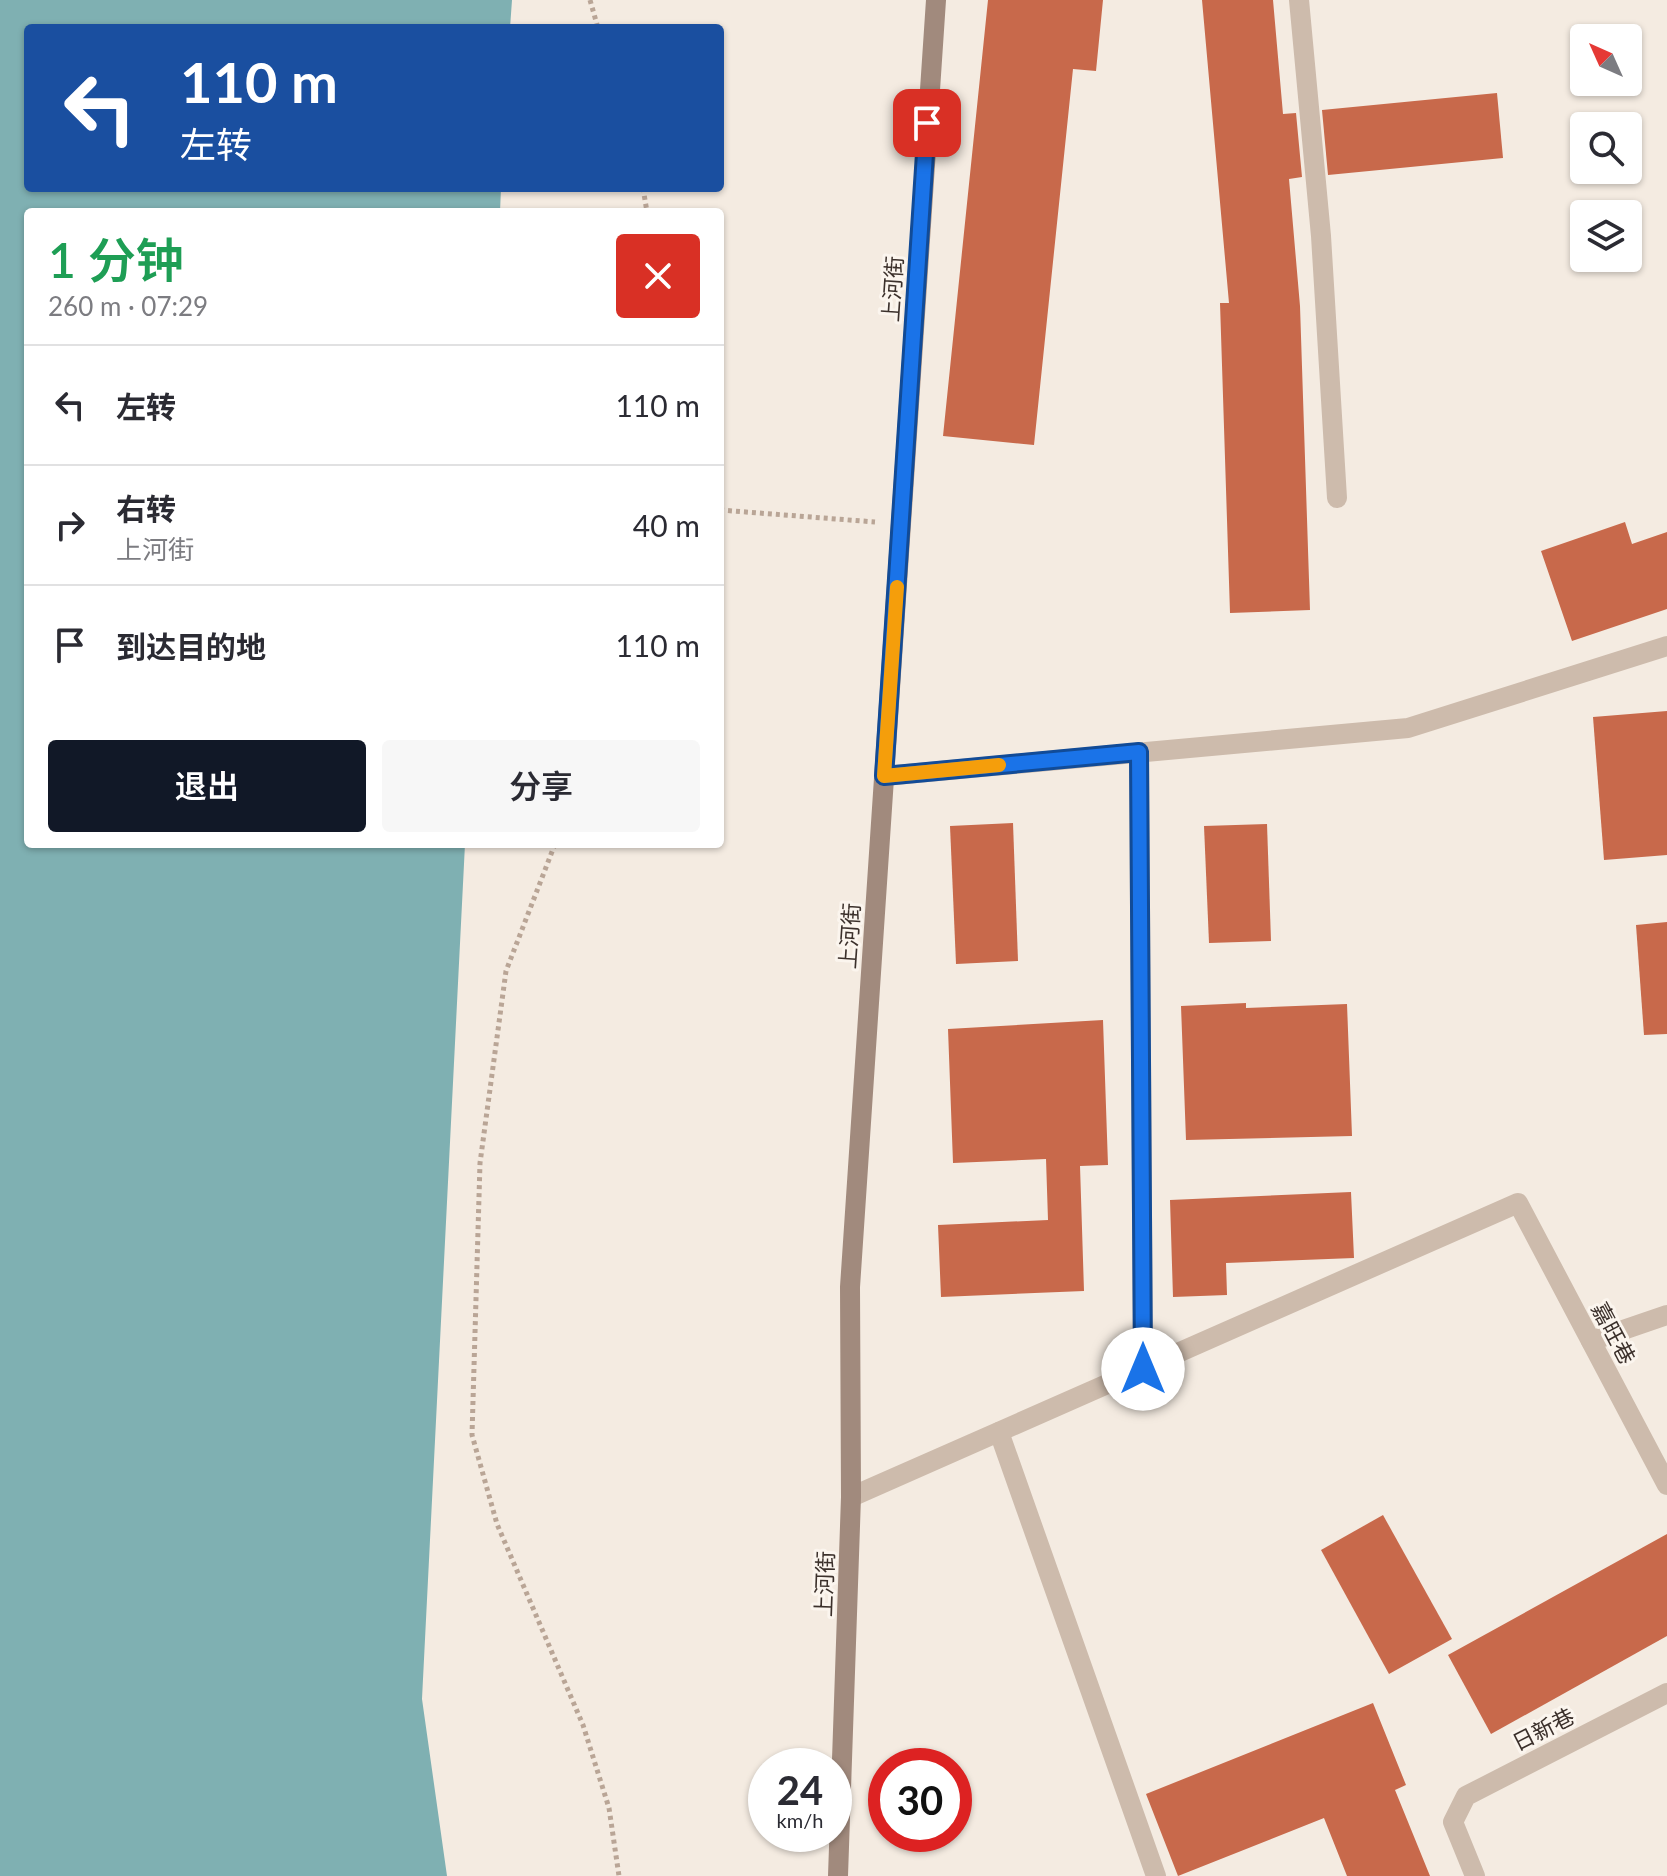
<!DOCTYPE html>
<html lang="zh">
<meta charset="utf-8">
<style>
:root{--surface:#fff;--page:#f7f7f7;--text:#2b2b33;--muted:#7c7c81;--line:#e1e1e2;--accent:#111827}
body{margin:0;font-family:Lato,"Noto Sans SC",sans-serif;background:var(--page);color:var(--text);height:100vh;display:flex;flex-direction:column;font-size:30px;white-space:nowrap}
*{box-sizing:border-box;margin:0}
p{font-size:26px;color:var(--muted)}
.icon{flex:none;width:44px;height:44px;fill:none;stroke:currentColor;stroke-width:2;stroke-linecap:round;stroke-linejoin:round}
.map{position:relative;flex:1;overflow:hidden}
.panel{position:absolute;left:24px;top:208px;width:700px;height:640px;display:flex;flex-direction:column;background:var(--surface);border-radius:8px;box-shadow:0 2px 6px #0004}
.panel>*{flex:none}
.top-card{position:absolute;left:24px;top:24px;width:700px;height:168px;border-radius:8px;box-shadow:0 2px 6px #0004;background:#1a4fa0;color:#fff;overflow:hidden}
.needle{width:52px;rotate:315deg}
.fabs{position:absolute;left:1570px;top:24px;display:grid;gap:16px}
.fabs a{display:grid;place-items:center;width:72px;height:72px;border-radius:8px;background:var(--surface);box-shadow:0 2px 6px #0004;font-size:40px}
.speed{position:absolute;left:748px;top:1748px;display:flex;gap:16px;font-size:40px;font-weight:700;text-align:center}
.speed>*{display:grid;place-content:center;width:104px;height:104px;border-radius:50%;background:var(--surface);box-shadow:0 2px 6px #0004;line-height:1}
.speed small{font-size:20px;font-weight:400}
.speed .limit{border:12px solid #d22;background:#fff;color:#111}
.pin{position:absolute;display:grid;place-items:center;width:68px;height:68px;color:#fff;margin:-34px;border-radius:16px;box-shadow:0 4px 12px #0006}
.me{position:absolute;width:88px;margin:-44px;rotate:0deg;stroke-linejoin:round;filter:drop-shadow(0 0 6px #0008)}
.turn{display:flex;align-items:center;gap:28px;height:168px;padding:0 24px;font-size:36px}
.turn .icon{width:104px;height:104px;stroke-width:2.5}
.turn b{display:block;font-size:56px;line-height:68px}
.round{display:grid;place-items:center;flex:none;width:84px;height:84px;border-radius:8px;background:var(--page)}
.head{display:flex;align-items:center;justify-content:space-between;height:136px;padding:0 24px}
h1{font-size:48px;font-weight:600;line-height:60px;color:#1e9e55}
.cta{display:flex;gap:16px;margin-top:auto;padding:16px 24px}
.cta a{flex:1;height:92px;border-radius:8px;background:var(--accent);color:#fff;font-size:32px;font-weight:600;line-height:92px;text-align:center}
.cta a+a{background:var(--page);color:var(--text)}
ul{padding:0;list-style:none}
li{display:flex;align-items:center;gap:24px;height:120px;padding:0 24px;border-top:2px solid var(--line)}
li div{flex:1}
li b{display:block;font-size:30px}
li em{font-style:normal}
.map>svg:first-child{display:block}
.water{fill:#7fb0b2}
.building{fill:#c8694b}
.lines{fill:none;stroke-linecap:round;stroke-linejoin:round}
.path{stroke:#b9a596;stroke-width:5;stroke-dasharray:4 4;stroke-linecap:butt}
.street{stroke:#cdbbac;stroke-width:20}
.secondary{stroke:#a18a7d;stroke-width:20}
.route-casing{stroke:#114b97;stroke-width:20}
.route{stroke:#1a73e8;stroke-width:14}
.slow{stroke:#f59e0b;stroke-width:14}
.labels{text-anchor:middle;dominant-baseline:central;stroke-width:6;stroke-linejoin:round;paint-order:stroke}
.street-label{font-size:22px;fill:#3b302b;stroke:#fbf5ee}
</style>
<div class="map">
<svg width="1667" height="1876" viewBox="0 0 1667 1876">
<rect width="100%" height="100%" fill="#f4ebe1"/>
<path class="water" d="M 0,0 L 512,0 L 510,28 L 28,28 L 28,188 L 501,188 L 500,212 L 28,212 L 28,844 L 465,844 L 422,1699 L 447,1876 L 0,1876 Z"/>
<g class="building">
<path d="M 988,0 L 1103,0 L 1096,71 L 1073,69 L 1034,445 L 943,436 Z"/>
<path d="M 1202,0 L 1273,0 L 1283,114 L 1296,113 L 1302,177 L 1289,179 L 1300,306 L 1310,610 L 1230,613 L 1220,303 L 1229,303 Z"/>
<path d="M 1497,93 L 1503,158 L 1328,175 L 1322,110 Z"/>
<path d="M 1625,522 L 1632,544 L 1667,532 L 1667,609 L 1572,641 L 1541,551 Z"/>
<path d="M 1667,711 L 1667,855 L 1604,860 L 1593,717 Z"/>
<path d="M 1013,823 L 1018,961 L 956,964 L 950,826 Z"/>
<path d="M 1267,824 L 1271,941 L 1209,943 L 1204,826 Z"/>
<path d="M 1667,922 L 1667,1034 L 1644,1035 L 1636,925 Z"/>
<path d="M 1246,1003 L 1246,1008 L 1347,1004 L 1352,1136 L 1186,1140 L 1181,1006 Z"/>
<path d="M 1103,1020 L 1108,1165 L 1080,1166 L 1084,1291 L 941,1297 L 938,1225 L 1048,1220 L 1046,1159 L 953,1163 L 948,1029 Z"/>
<path d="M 1351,1192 L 1354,1258 L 1226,1263 L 1227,1295 L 1173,1297 L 1170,1200 Z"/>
<path d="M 1383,1515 L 1452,1639 L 1389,1674 L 1321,1550 Z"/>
<path d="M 1667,1534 L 1667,1636 L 1491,1734 L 1448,1655 Z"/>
<path d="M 1373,1703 L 1406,1785 L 1395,1790 L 1430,1876 L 1347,1876 L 1324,1818 L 1178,1876 L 1146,1794 Z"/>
</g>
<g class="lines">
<g class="path">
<path d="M 590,0 L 598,28"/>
<path d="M 643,188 L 647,212"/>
<path d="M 720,510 L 875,522"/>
<path d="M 555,844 L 506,971 L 480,1163 L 472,1435 L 497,1524 L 583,1725 L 609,1808 L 619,1876"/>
</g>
<g class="street">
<path d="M 1299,0 L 1321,236 L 1337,498"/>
<path d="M 1139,752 L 1143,1369"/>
<path d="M 884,776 L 1408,728 L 1667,646"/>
<path d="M 1591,1341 L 1667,1315"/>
<path d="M 999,1432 L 1156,1876"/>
<path d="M 851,1497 L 1518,1203 L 1667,1485"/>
<path d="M 1475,1876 L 1453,1822 L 1466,1796 L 1667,1693"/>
</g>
<path class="secondary" d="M 838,1876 L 851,1497 L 850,1287 L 936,0"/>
</g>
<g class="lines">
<defs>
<path id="route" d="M 927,123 L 884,776 L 1139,752 L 1143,1369"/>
</defs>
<use href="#route" class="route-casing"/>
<use href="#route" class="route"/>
<path class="slow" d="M 897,587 L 884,776 L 999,765"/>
</g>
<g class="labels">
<g class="street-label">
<text transform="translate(892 289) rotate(-86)">上河街</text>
<text transform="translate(849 936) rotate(-86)">上河街</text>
<text transform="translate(1614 1333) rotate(62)">嘉旺巷</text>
<text transform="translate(824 1584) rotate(-88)">上河街</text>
<text transform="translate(1543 1729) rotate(-27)">日新巷</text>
</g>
</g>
</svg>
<div class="fabs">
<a><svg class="needle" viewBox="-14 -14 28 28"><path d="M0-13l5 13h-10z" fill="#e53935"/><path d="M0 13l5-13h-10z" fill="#7c7c81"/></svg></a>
<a><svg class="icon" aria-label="search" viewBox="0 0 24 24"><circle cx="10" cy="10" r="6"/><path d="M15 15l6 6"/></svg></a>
<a><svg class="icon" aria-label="layers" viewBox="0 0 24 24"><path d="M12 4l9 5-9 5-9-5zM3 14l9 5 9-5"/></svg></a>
</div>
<div class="speed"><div>24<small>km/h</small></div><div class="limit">30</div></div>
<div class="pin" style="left:927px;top:123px;background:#d93025"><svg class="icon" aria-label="arrive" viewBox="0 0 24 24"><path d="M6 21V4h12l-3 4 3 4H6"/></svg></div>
<svg class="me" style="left:1143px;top:1369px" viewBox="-20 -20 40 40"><circle r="19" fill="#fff"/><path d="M0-13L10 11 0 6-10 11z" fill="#1a73e8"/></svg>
<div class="top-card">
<div class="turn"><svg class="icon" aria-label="left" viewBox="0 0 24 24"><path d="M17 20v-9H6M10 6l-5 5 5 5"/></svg><div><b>110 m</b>左转</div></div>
</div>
<section class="panel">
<div class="head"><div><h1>1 分钟</h1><p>260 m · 07:29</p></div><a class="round" style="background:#d93025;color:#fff"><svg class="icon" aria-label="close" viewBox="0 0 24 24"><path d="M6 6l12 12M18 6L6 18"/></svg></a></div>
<ul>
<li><svg class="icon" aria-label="left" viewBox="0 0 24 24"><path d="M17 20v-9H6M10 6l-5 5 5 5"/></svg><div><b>左转</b></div><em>110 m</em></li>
<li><svg class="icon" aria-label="right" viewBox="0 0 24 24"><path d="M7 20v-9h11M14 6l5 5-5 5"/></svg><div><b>右转</b><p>上河街</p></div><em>40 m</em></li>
<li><svg class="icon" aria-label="arrive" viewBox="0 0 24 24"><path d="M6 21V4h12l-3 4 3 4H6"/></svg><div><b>到达目的地</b></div><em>110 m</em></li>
</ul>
<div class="cta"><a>退出</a><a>分享</a></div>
</section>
</div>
